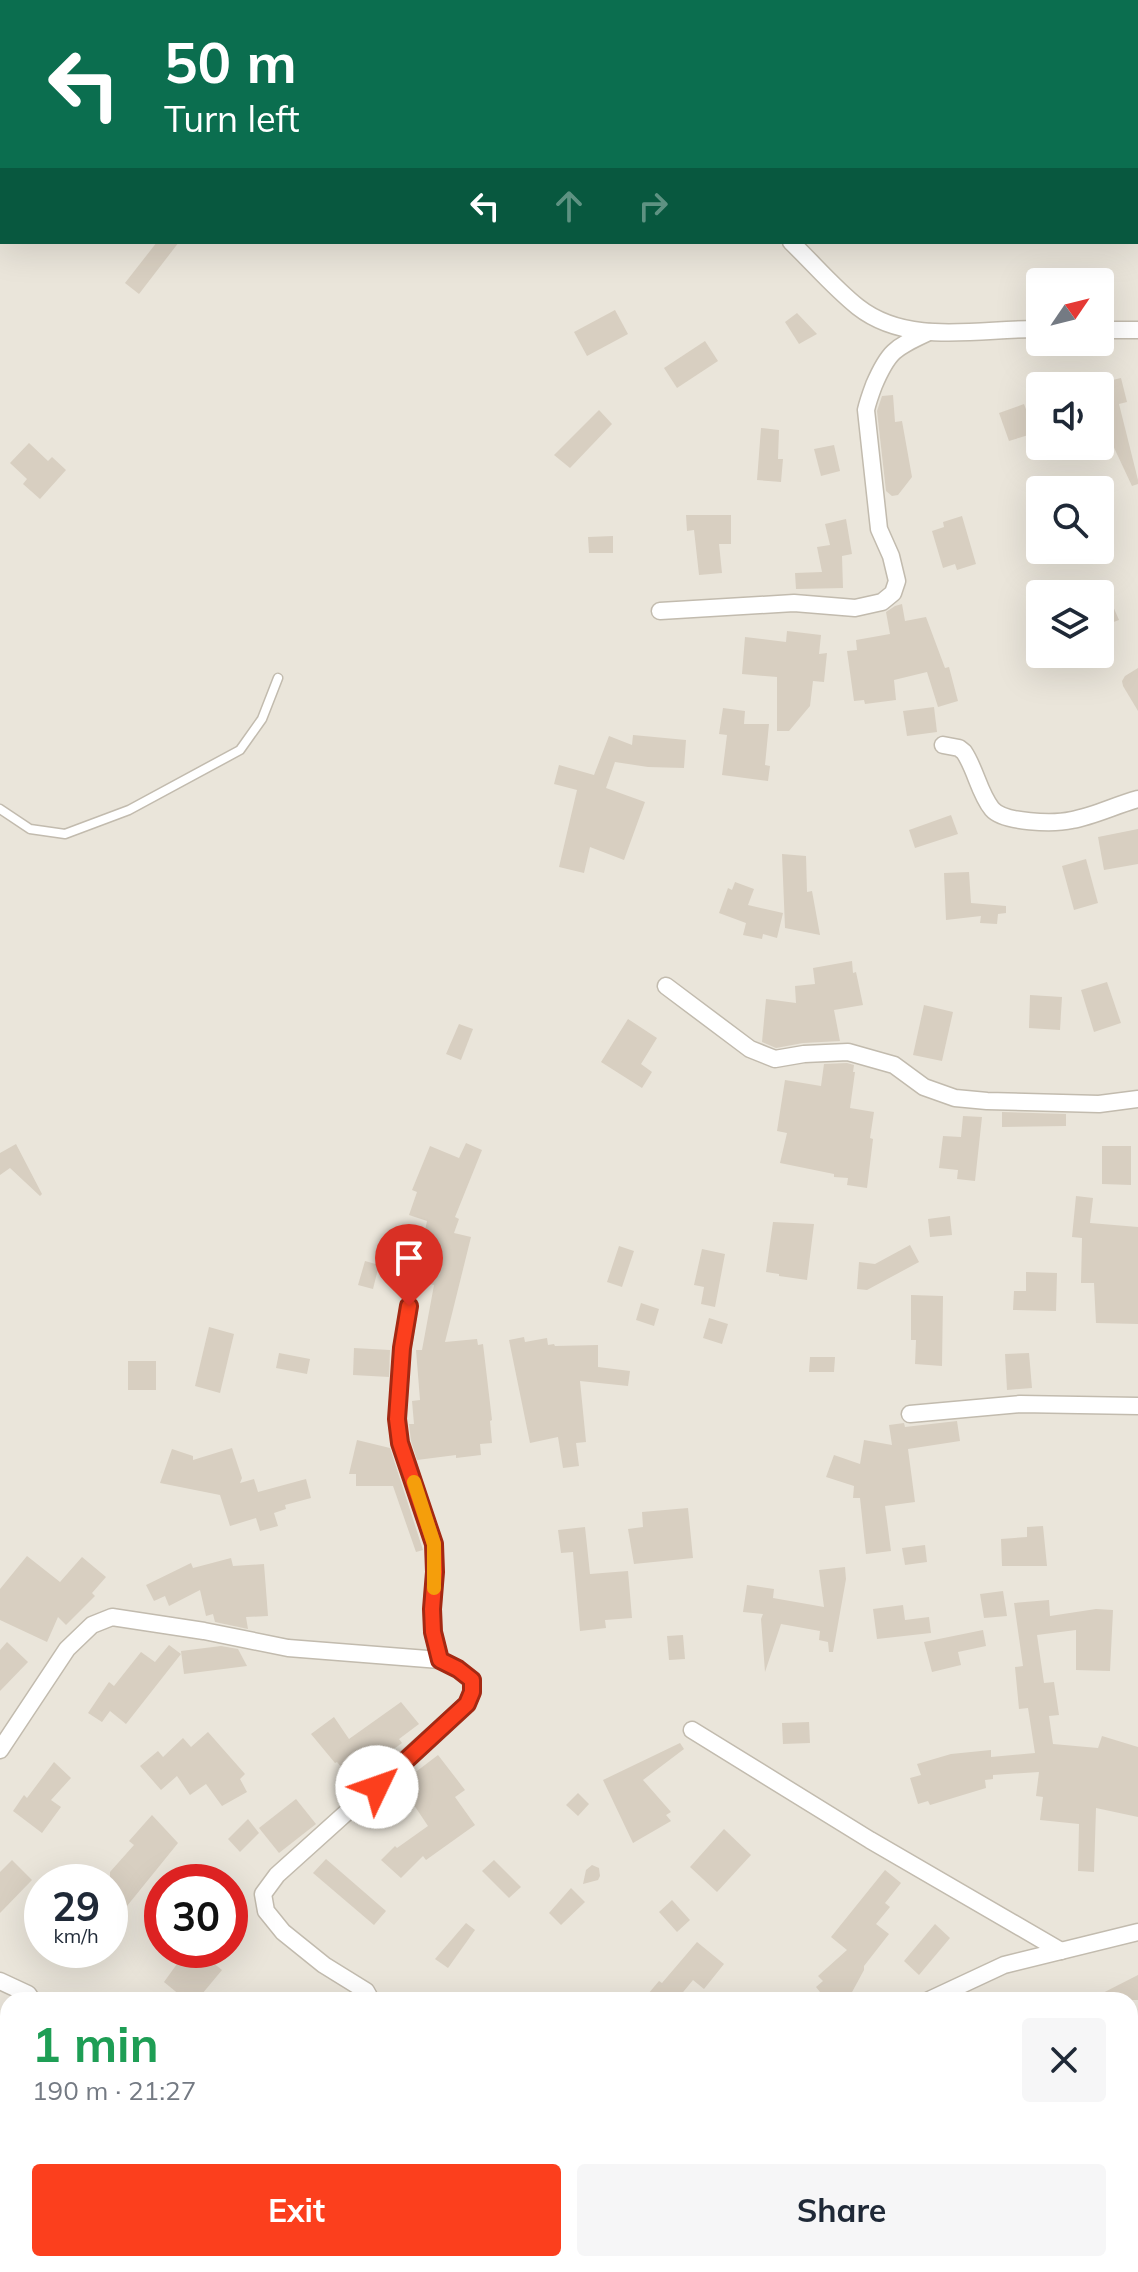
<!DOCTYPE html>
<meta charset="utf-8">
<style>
:root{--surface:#fff;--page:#f6f6f7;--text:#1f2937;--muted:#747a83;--accent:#fc3f1d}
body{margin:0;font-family:Mulish,sans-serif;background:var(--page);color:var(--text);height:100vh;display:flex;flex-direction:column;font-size:30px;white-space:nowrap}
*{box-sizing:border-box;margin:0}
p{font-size:26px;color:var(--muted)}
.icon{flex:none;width:44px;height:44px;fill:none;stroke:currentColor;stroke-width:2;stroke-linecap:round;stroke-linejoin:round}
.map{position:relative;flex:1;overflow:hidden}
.side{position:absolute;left:0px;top:1992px;width:1138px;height:280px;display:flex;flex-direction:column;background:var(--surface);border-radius:24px 24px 0 0;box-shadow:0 8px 32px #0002}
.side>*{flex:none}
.guide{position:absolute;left:0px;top:0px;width:1138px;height:244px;box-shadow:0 8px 32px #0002;background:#0b6e4f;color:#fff;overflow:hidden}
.needle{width:52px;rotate:55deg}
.buttons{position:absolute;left:1026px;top:268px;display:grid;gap:16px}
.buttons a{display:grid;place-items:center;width:88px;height:88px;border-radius:8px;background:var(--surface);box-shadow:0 8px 32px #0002;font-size:40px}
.speed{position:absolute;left:24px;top:1864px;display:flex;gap:16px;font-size:40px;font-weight:700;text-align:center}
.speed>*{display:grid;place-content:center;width:104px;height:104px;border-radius:50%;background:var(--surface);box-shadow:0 8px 32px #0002;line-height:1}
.speed small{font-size:20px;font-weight:400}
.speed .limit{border:12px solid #d22;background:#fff;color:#111}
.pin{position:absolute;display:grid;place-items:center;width:68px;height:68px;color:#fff;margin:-82px -34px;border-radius:50% 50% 50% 0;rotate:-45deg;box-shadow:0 0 8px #0007}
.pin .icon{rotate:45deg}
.me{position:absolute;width:88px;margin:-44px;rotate:48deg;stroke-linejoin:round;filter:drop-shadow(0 0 6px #0008)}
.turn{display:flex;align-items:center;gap:28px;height:168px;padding:0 32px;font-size:36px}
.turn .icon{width:104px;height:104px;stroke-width:2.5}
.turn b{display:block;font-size:56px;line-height:68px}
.lanes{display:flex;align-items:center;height:76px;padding:0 32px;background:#0003;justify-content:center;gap:40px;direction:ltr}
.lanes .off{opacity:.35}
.round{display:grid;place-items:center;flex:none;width:84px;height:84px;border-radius:8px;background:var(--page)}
.head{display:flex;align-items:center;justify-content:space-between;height:136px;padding:0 32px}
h1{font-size:48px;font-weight:700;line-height:60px;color:#1e9e55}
.button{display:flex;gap:16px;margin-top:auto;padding:16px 32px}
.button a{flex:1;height:92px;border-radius:8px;background:var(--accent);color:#fff;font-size:32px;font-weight:700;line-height:92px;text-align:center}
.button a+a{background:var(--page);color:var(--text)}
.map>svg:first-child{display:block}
.residential{fill:#eae5da;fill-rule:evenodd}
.building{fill:#d8cfc1}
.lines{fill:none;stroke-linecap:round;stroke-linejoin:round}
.service-casing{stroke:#c2bbae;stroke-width:11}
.minor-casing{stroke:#c2bbae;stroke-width:19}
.secondary-casing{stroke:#d6c79b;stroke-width:25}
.service{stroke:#fff;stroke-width:8}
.minor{stroke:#fff;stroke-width:16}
.secondary{stroke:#fff3cd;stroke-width:22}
.route-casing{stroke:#a42913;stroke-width:20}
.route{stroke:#fc3f1d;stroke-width:14}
.slow{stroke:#f59e0b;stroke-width:14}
</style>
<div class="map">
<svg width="1138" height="2272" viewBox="0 0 1138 2272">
<rect width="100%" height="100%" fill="#f6f3ec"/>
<path class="residential" d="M 0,0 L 1138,0 L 1138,2272 L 0,2272 ZM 2,2 L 1136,2 L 1136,242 L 2,242 ZM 1040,282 L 1100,282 L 1100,342 L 1040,342 ZM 1040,386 L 1100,386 L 1100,446 L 1040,446 ZM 1040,490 L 1100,490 L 1100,550 L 1040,550 ZM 1040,594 L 1100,594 L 1100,654 L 1040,654 ZM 42,1882 L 110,1882 L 110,1950 L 42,1950 ZM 162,1882 L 230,1882 L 230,1950 L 162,1950 ZM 8,2000 L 1130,2000 L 1130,2264 L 8,2264 Z"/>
<g class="building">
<path d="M 157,242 L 179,242 L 139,294 L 125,283 Z"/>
<path d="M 615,310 L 628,334 L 587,356 L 574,332 Z"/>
<path d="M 797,313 L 817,334 L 799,344 L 785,322 Z"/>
<path d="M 705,341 L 718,361 L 677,388 L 664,368 Z"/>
<path d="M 1121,378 L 1127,402 L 1119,404 L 1138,480 L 1138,484 L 1132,486 L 1109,437 L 1100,439 L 1100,383 Z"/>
<path d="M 893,395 L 895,422 L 902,421 L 912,477 L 898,495 L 892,496 L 886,491 L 877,411 L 882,396 Z"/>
<path d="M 1024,404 L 1035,433 L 1009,441 L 999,413 Z"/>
<path d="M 599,410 L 612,424 L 570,468 L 554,455 Z"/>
<path d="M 761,428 L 779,430 L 778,459 L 783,459 L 781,482 L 757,480 Z"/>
<path d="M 29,443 L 48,461 L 52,457 L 66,470 L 40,499 L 23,484 L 27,479 L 10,463 Z"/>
<path d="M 834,445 L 840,471 L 821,476 L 814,449 Z"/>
<path d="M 686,515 L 731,515 L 731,544 L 719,544 L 722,573 L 699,575 L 694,530 L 687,531 Z"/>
<path d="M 962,516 L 976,564 L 957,570 L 955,564 L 943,568 L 932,531 L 944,527 L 943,522 Z"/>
<path d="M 846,519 L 852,554 L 842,556 L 843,588 L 796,589 L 795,573 L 822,572 L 817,547 L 830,545 L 825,524 Z"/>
<path d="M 613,536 L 613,553 L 589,553 L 588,537 Z"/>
<path d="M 902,604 L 905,621 L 926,617 L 945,668 L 949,667 L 958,701 L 938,707 L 927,672 L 894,680 L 896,700 L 865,704 L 864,700 L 854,701 L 847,651 L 857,650 L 856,640 L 890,634 L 886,612 L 895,606 Z"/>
<path d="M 1112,604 L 1119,620 L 1100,627 L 1100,608 Z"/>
<path d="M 787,631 L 821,635 L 819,654 L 827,653 L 824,682 L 813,681 L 810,706 L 789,731 L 777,731 L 777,677 L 742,674 L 745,637 L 786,642 Z"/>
<path d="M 1138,668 L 1138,711 L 1123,686 L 1122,681 L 1125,676 Z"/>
<path d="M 934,707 L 937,732 L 907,736 L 903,711 Z"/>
<path d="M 723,708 L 745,711 L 744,724 L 769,724 L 765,765 L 770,766 L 768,781 L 722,775 L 727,735 L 719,734 Z"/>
<path d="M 633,735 L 686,740 L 684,768 L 648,767 L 615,762 L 606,788 L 645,802 L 624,860 L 590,847 L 584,873 L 559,867 L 577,790 L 554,784 L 559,765 L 594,775 L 609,736 L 632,745 Z"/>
<path d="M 951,815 L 958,834 L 915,848 L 909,830 Z"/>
<path d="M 1138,829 L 1138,864 L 1104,870 L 1098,837 Z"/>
<path d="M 782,854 L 806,856 L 807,892 L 812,891 L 820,935 L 785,928 Z"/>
<path d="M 1086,859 L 1098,903 L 1074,910 L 1062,866 Z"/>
<path d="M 969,872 L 971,903 L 1006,906 L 1006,913 L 998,914 L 997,924 L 980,923 L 981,916 L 946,920 L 944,873 Z"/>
<path d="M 735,882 L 754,889 L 748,905 L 783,913 L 777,938 L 763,934 L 762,939 L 743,935 L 746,923 L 719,913 L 728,888 L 732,890 Z"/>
<path d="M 852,961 L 853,973 L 856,972 L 863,1005 L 834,1010 L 840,1041 L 803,1043 L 776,1048 L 762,1042 L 766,999 L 796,1003 L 795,986 L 815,984 L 813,968 Z"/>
<path d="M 1107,982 L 1121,1023 L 1094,1032 L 1081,990 Z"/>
<path d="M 1030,995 L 1062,997 L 1060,1030 L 1029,1028 Z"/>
<path d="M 924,1005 L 953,1012 L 942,1061 L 913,1055 Z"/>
<path d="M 628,1019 L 657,1038 L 641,1064 L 652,1072 L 642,1088 L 601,1062 Z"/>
<path d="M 459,1024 L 473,1029 L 461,1060 L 446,1054 Z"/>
<path d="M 847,1063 L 854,1065 L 853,1072 L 855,1072 L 850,1108 L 874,1112 L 870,1138 L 873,1139 L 867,1188 L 847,1185 L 848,1178 L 834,1177 L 834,1174 L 780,1163 L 787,1133 L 777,1131 L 785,1080 L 821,1086 L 824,1064 Z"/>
<path d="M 1002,1112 L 1066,1114 L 1066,1126 L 1002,1127 Z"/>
<path d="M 963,1116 L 982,1117 L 975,1181 L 957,1179 L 958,1170 L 939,1168 L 943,1136 L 961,1137 Z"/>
<path d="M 466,1143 L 482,1150 L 455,1217 L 459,1219 L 454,1233 L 471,1237 L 445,1342 L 477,1339 L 478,1345 L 483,1344 L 492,1420 L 490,1421 L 492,1443 L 480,1444 L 481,1455 L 456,1458 L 456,1455 L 417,1460 L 411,1441 L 409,1424 L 414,1424 L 412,1401 L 420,1400 L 416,1350 L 422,1350 L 434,1285 L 414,1281 L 427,1221 L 409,1215 L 417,1192 L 412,1190 L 430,1146 L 459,1158 Z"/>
<path d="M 16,1144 L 42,1194 L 40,1196 L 10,1168 L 0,1175 L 0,1153 Z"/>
<path d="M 1102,1146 L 1131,1146 L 1131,1185 L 1102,1184 Z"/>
<path d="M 1076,1196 L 1093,1198 L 1090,1223 L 1138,1227 L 1138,1324 L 1096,1323 L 1094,1283 L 1081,1283 L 1082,1238 L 1072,1237 Z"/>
<path d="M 950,1216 L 952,1235 L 930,1237 L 928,1219 Z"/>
<path d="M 773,1222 L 814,1224 L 807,1280 L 779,1276 L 779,1274 L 766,1272 Z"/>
<path d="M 910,1245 L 919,1262 L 867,1290 L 857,1289 L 859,1262 L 875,1264 Z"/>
<path d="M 619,1246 L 634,1251 L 622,1287 L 607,1282 Z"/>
<path d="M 702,1249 L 725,1254 L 715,1307 L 701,1304 L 704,1287 L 694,1285 Z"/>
<path d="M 365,1261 L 379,1265 L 373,1289 L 358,1285 Z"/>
<path d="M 1026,1272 L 1057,1273 L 1056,1311 L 1013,1310 L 1014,1291 L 1026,1291 Z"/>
<path d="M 911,1295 L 943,1296 L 942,1366 L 915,1364 L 916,1340 L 911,1340 Z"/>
<path d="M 641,1303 L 659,1309 L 654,1326 L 636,1320 Z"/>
<path d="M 709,1318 L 728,1324 L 722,1344 L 703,1338 Z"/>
<path d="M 209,1327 L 234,1334 L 220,1393 L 195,1386 Z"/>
<path d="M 524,1337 L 525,1342 L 547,1338 L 548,1345 L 554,1344 L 555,1346 L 598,1345 L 598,1367 L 630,1371 L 628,1386 L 580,1381 L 586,1442 L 576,1443 L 579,1466 L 563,1468 L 558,1437 L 530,1443 L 509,1340 Z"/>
<path d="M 354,1348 L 390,1350 L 389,1377 L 353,1375 Z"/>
<path d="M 279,1353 L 310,1359 L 307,1374 L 276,1368 Z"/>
<path d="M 1029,1353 L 1032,1388 L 1007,1390 L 1005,1354 Z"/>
<path d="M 810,1357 L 835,1357 L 834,1372 L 809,1372 Z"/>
<rect x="128" y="1361" width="28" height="29"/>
<path d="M 957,1421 L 960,1441 L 908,1449 L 915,1502 L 885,1506 L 891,1551 L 866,1554 L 860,1498 L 853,1498 L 854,1486 L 826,1477 L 834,1455 L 860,1464 L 864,1440 L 892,1445 L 889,1425 L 904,1423 L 905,1427 Z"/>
<path d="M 357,1440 L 390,1448 L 423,1550 L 416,1552 L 393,1486 L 356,1486 L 356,1474 L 349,1474 Z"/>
<path d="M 232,1448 L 242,1478 L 240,1483 L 254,1479 L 258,1492 L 306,1479 L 311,1498 L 285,1505 L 286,1509 L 274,1513 L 278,1526 L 260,1531 L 256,1518 L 230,1526 L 220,1495 L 160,1483 L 172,1449 L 193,1456 L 193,1460 Z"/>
<path d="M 688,1508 L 693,1558 L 634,1564 L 628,1529 L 643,1527 L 642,1512 Z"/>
<path d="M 1043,1526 L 1047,1566 L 1002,1566 L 1001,1539 L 1027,1537 L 1027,1527 Z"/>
<path d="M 585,1527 L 590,1574 L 628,1571 L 632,1618 L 605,1620 L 606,1628 L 580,1631 L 573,1552 L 561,1553 L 558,1530 Z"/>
<path d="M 925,1545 L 927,1562 L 905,1565 L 902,1548 Z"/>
<path d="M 27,1556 L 60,1582 L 82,1557 L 106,1577 L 92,1593 L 95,1596 L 66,1625 L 58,1617 L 47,1642 L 0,1620 L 0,1589 Z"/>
<path d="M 231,1558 L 233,1566 L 264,1564 L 268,1616 L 246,1617 L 248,1629 L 215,1622 L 213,1614 L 206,1616 L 200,1590 L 169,1606 L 165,1596 L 154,1601 L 146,1585 L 191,1563 L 193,1568 Z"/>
<path d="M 845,1567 L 846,1579 L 833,1652 L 829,1652 L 828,1642 L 819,1640 L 820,1631 L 781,1624 L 765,1672 L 761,1619 L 763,1614 L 743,1612 L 747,1585 L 774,1589 L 773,1598 L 824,1607 L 819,1570 Z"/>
<path d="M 1003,1591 L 1007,1616 L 984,1618 L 980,1594 Z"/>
<path d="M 1049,1600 L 1050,1616 L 1096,1609 L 1113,1610 L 1110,1671 L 1076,1670 L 1076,1630 L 1037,1635 L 1044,1683 L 1054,1682 L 1059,1715 L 1049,1716 L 1053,1744 L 1098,1748 L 1102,1736 L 1138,1747 L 1138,1817 L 1096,1808 L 1094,1872 L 1078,1871 L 1079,1824 L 1040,1820 L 1043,1797 L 1036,1796 L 1039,1772 L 993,1775 L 993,1779 L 985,1780 L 986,1788 L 930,1805 L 928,1801 L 918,1804 L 910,1778 L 921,1775 L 917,1764 L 951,1754 L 991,1750 L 991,1757 L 1035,1753 L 1028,1708 L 1019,1709 L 1015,1667 L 1023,1666 L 1014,1603 Z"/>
<path d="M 903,1605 L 905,1620 L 929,1617 L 931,1633 L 877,1639 L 873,1609 Z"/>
<path d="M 983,1630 L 986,1646 L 958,1652 L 961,1665 L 932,1672 L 924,1642 Z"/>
<path d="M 683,1635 L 685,1659 L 669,1660 L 667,1636 Z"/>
<path d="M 7,1642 L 28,1662 L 0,1691 L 0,1650 Z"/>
<path d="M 169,1645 L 181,1654 L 126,1724 L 110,1711 L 102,1722 L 88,1713 L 109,1682 L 114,1686 L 141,1652 L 155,1662 Z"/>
<path d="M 221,1646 L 238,1649 L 247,1666 L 184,1674 L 181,1651 Z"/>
<path d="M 401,1702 L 419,1724 L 399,1739 L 402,1743 L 384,1756 L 382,1753 L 351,1778 L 337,1762 L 335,1763 L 311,1734 L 334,1717 L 349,1739 Z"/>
<path d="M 809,1722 L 810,1743 L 783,1744 L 782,1723 Z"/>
<path d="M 208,1732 L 245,1774 L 240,1779 L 247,1792 L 222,1806 L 206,1784 L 190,1795 L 177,1776 L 161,1790 L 140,1766 L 158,1751 L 163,1757 L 183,1738 L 191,1747 Z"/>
<path d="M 680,1743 L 684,1749 L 643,1780 L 671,1812 L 666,1815 L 671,1821 L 633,1843 L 603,1780 Z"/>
<path d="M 438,1755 L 465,1790 L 455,1797 L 475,1825 L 426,1860 L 423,1856 L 401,1878 L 381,1860 L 395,1846 L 397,1848 L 428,1826 L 400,1784 Z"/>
<path d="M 54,1762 L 71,1778 L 51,1800 L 61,1807 L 42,1833 L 13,1811 L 24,1795 L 27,1798 Z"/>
<path d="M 578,1793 L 589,1804 L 578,1816 L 566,1805 Z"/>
<path d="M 296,1799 L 316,1824 L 279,1853 L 259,1828 Z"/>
<path d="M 152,1815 L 178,1843 L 110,1927 L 110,1872 L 134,1845 L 129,1841 Z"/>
<path d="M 248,1819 L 259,1833 L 240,1852 L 228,1839 Z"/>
<path d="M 724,1829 L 751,1855 L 717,1892 L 690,1867 Z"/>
<path d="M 326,1859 L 386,1911 L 374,1925 L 313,1873 Z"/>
<path d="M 12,1860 L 32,1880 L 0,1913 L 0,1872 Z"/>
<path d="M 494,1860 L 521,1887 L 509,1898 L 482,1871 Z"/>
<path d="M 592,1865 L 599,1868 L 600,1876 L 598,1880 L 583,1884 L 586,1870 Z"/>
<path d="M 885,1870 L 901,1883 L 885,1903 L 890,1907 L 876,1924 L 889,1934 L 864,1966 L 864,1970 L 851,1994 L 844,2000 L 812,2000 L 820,1992 L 816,1987 L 823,1981 L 818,1976 L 847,1950 L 831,1937 Z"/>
<path d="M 571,1888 L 585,1902 L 561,1925 L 549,1913 Z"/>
<path d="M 672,1900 L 690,1920 L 677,1932 L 659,1912 Z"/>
<path d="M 466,1923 L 475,1930 L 448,1968 L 435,1959 Z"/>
<path d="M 935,1924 L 950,1938 L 919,1975 L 904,1961 Z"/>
<path d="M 697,1942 L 724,1964 L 704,1989 L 693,1980 L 679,1997 L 683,2000 L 643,2000 L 659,1981 L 662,1983 Z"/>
<path d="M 187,1950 L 197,1950 L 222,1970 L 197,2000 L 186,2000 L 164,1982 Z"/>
<path d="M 1138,1975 L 1138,2000 L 1089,2000 Z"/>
</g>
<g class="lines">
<defs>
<g id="service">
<path d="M 0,809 L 30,829 L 65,834 L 129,810 L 240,750 L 262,719 L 278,678"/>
<path d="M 1130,2170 L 1138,2166"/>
</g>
<g id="minor">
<path d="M 274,2 L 276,0"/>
<path d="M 791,242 C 813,263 834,288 858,307 C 909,347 981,328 1040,329"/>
<path d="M 1100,330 L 1138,330"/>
<path d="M 660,611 L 794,603 L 855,608 L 882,602 L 893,593 L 897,581 L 891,556 L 879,529 L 866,410 C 868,401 871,393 874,385 C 889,350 895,348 929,332"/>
<path d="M 943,745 L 959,748 L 964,752 C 976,770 979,793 992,809 C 1004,823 1054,824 1072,820 C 1094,816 1116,805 1138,799"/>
<path d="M 666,986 L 750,1049 L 775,1059 L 804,1054 L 848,1052 L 894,1065 L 924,1087 L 955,1098 L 987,1101 L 1099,1104 L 1138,1099"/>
<path d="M 409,1306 L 402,1348 L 397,1419 L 400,1443 L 434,1544 L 435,1572 L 432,1609 L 433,1632 L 440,1660"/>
<path d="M 910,1414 L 1020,1404 L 1138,1406"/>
<path d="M 692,1730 L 870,1840 L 1061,1951"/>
<path d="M 0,1750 L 67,1649 L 92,1625 L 112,1617 L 204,1631 L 288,1648 L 440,1660 L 458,1669 L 472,1680 L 472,1692 L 467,1704 L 277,1875 L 263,1894 L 266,1911 L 283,1932 L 324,1965 L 366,1991 L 371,2000"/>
<path d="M 0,1981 L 28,1994 L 32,2000"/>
<path d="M 929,2000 L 1004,1965 L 1138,1932"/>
<path d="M 0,2181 L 8,2174"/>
<path d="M 518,2272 L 535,2264"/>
</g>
<g id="secondary">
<path d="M 1084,0 L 1085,2"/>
<path d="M 1136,177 L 1138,184"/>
</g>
</defs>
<use href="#service" class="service-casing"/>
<use href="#minor" class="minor-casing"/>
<use href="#secondary" class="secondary-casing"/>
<use href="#service" class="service"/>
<use href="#minor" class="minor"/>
<use href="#secondary" class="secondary"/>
</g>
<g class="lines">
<defs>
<path id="route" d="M 377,1787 L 467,1704 L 472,1692 L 472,1680 L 458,1669 L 440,1660 L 433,1632 L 432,1609 L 435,1572 L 434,1544 L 400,1443 L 397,1419 L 402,1348 L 409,1306"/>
</defs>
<use href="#route" class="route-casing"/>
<use href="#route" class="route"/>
<path class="slow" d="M 414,1482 L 434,1544 L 434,1588"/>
</g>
</svg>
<div class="buttons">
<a><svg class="needle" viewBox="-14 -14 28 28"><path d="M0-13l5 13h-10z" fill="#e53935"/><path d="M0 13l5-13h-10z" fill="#747a83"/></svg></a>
<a><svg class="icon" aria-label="sound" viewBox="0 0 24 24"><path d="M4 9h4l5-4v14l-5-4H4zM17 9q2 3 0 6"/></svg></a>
<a><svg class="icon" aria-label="search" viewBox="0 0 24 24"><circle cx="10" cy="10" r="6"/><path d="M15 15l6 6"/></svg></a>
<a><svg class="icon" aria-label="layers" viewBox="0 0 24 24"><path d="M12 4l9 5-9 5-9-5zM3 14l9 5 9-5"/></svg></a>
</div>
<div class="speed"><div>29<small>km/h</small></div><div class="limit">30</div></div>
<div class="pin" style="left:409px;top:1306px;background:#d93025"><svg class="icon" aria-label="arrive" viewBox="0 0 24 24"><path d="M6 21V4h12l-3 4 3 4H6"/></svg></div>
<svg class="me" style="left:377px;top:1787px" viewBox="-20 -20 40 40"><circle r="19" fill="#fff"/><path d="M0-13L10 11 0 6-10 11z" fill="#fc3f1d"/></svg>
<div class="guide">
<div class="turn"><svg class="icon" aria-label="left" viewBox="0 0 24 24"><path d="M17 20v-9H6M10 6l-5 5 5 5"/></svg><div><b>50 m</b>Turn left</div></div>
<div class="lanes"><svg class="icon" aria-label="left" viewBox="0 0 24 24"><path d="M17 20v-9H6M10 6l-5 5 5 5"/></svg><svg class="icon off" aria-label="ahead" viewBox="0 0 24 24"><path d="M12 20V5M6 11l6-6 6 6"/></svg><svg class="icon off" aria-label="right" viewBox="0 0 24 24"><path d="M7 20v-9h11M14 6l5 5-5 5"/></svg></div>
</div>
<section class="side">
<div class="head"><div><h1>1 min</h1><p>190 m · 21:27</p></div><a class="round"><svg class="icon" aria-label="close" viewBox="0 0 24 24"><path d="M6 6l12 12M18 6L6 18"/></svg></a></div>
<div class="button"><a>Exit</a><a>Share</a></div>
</section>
</div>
